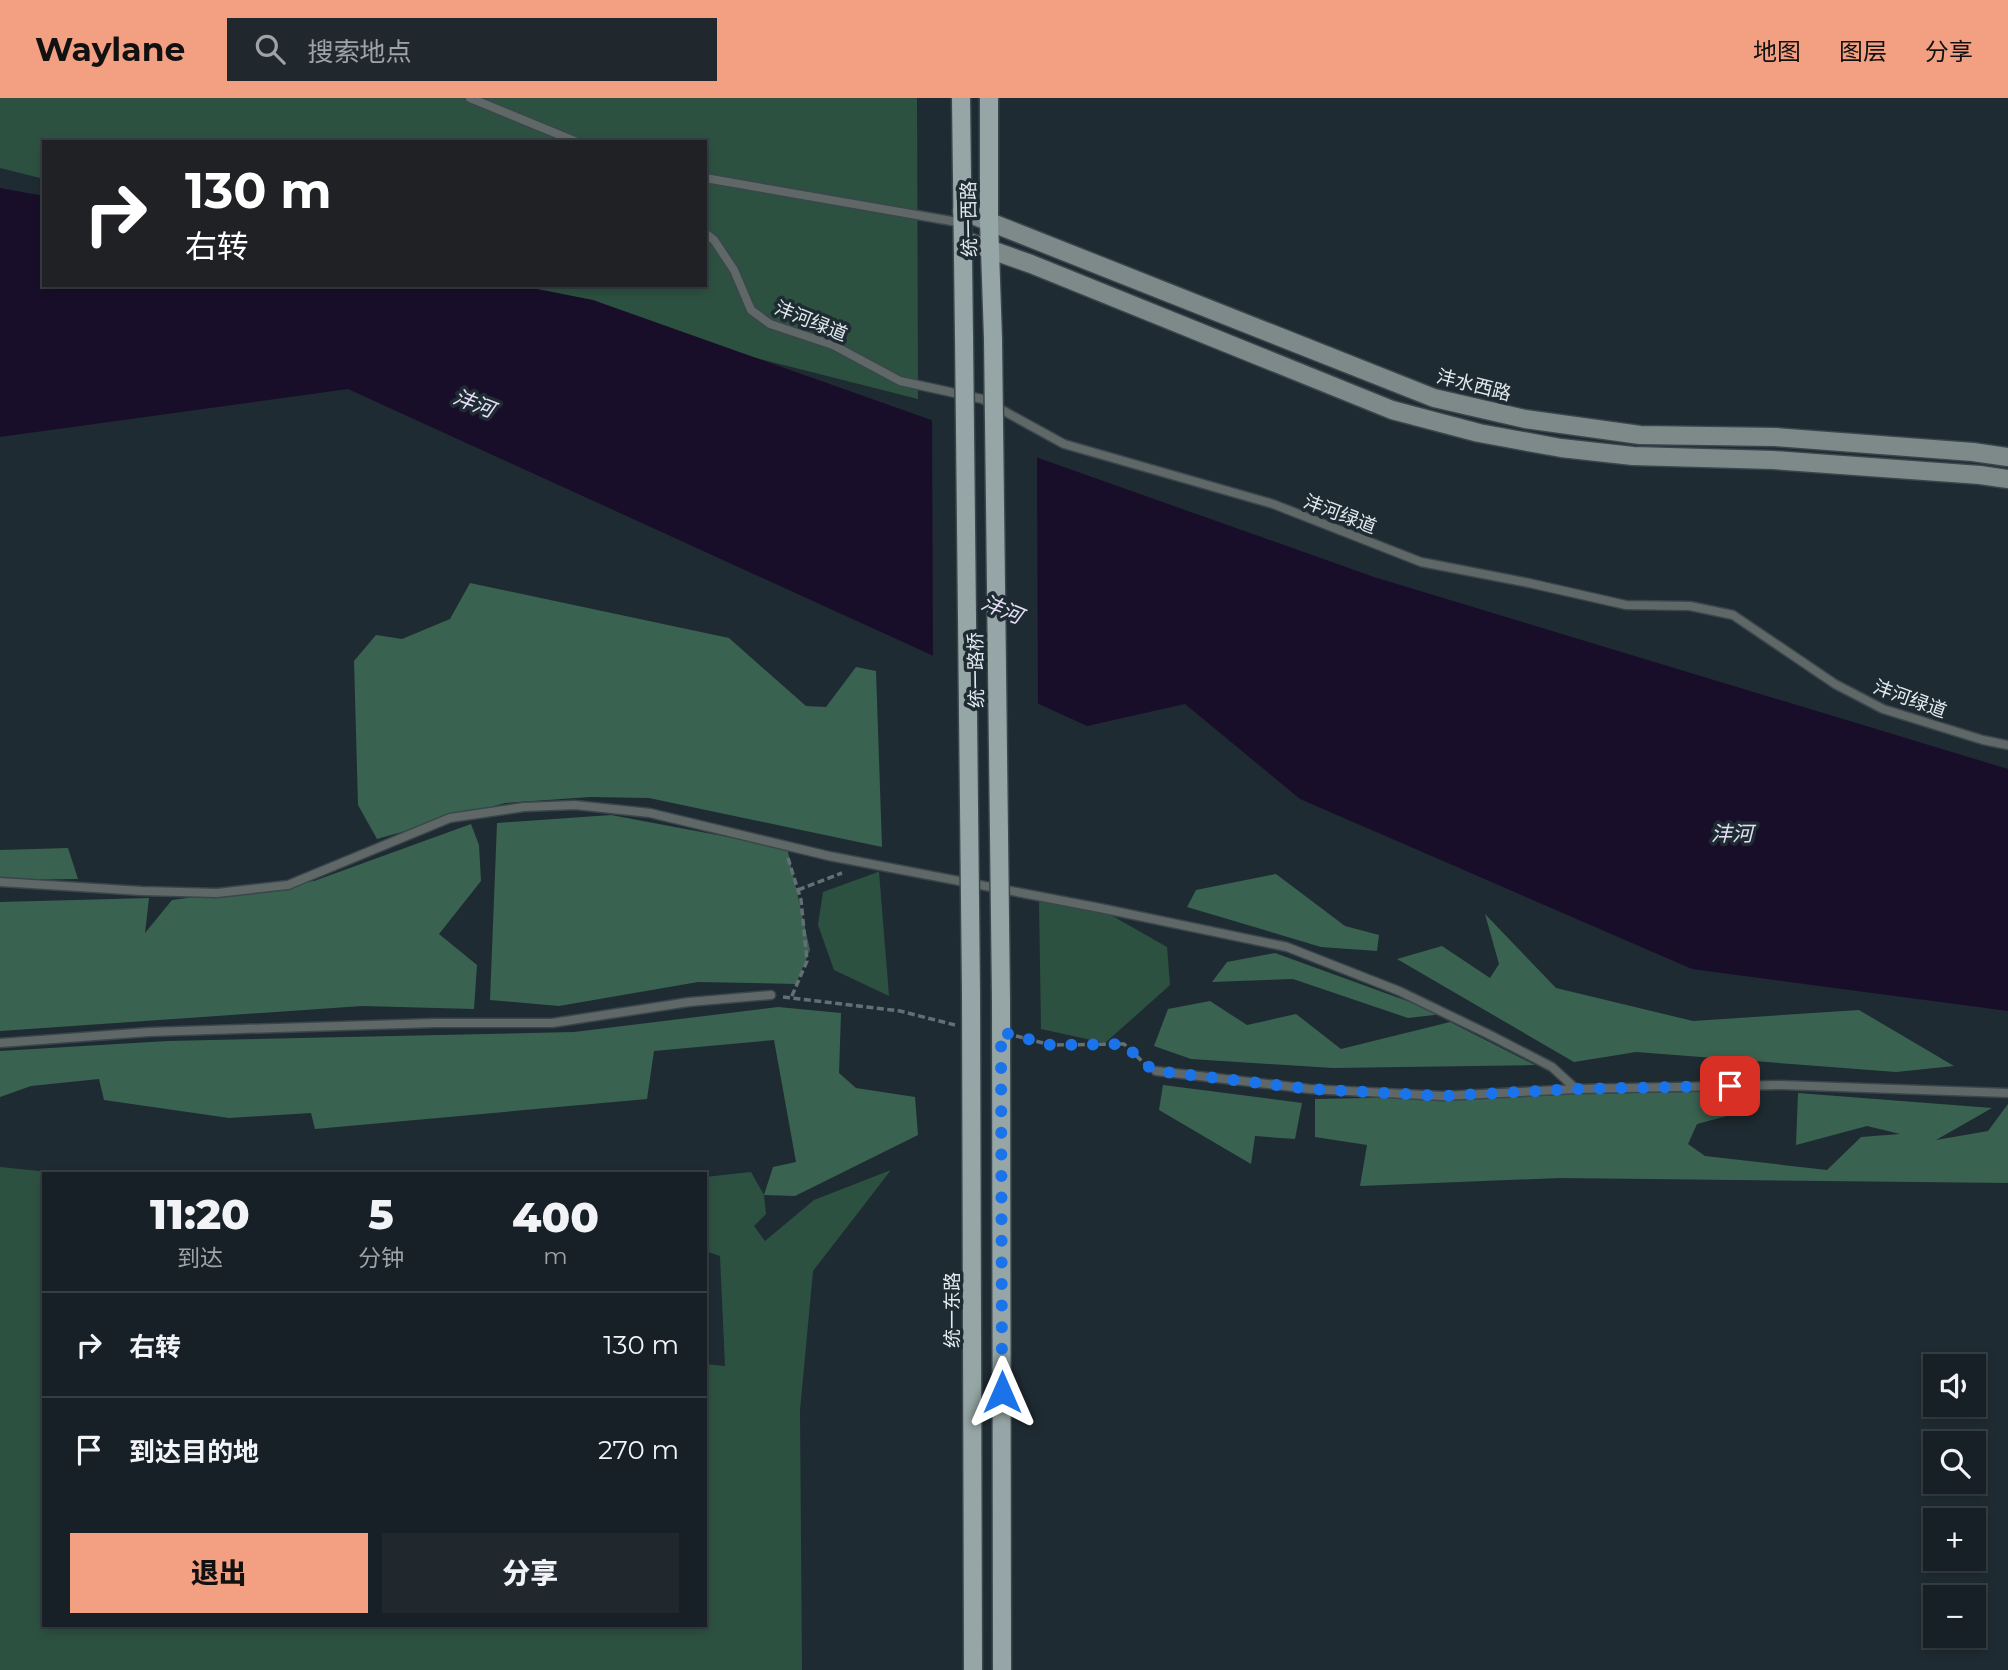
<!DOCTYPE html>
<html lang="zh">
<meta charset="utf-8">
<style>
:root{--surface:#172026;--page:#20282e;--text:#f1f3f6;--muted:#9ea3a7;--line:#363e43;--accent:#f3a082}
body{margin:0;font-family:Montserrat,"Noto Sans SC",sans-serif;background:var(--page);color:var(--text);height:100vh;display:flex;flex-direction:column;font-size:26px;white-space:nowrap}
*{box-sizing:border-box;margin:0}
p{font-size:23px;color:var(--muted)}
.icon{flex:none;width:38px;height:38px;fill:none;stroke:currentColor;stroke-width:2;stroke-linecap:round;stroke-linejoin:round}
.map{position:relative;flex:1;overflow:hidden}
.details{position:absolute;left:42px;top:1074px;width:665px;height:455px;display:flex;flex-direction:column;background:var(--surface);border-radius:0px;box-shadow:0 4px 10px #0003,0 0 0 2px var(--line)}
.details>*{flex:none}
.top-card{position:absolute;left:42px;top:42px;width:665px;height:147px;border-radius:0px;box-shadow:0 4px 10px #0003,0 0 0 2px var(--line);background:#202124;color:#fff;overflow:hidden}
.buttons{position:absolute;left:1923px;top:1256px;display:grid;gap:14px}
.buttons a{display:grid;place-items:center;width:63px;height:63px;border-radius:0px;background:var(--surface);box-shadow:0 4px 10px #0003,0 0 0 2px var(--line);font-size:35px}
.pin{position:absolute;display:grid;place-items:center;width:60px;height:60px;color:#fff;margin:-30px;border-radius:14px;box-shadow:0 4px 10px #0006}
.me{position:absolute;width:77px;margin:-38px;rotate:0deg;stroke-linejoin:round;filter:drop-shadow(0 0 5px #0008)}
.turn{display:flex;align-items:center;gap:24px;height:147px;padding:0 28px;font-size:32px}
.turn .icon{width:91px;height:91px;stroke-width:2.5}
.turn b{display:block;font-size:49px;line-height:60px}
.eta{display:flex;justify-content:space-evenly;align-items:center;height:119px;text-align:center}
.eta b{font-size:42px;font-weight:800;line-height:49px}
.cta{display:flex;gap:14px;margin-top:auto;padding:14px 28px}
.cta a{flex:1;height:80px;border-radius:0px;background:var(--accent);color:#111;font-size:28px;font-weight:800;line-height:80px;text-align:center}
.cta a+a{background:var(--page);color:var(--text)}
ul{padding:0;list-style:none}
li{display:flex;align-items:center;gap:21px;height:105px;padding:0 28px;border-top:2px solid var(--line)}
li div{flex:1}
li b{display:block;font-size:26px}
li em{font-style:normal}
header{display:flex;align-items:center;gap:42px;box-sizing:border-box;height:98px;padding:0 35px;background:var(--accent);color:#111}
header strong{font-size:33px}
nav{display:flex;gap:38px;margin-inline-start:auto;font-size:24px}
.search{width:490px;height:63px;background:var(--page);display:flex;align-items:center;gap:18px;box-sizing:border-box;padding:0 24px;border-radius:0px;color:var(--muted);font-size:26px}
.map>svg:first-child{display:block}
.green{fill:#2d5141}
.forest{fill:#3a6250}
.water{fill:#190e29}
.pier{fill:#1f2b32}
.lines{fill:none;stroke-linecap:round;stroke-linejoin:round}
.lane-casing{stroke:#3a464c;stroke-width:11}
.secondary-casing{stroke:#3a464c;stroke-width:21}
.primary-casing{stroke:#3a464c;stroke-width:21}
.path{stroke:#646f75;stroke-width:3.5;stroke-dasharray:7 3.5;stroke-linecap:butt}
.lane{stroke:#606767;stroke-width:8}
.secondary{stroke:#7e8a8a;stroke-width:18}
.primary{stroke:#96a5a5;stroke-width:18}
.primary-bridge-casing{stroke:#3a464c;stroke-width:21;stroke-linecap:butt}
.primary-bridge{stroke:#96a5a5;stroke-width:18}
.route{stroke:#1a73e8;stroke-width:12;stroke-dasharray:0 21.6}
.labels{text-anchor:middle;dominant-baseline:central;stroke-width:7;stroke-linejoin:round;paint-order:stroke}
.street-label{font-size:19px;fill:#e1e9ee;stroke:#1f2b32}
.water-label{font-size:21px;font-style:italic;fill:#e5def6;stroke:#1f2b32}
</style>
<header>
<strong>Waylane</strong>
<div class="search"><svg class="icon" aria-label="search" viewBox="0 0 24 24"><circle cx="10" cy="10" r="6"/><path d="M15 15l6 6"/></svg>搜索地点</div>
<nav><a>地图</a><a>图层</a><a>分享</a></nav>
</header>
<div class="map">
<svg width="2008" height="1572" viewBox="0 0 2008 1572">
<rect width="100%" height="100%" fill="#1f2b32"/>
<g class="green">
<path d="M 0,0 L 917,0 L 918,301 L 467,187 L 705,187 L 705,44 L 44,44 L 44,81 L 0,70 Z"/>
<path d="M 878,774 L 879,774 L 889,898 L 834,872 L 818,827 L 823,794 Z"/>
<path d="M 1039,803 L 1102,812 L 1167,849 L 1170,887 L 1105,945 L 1041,931 Z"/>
<path d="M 0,1069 L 69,1076 L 44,1076 L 44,1528 L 705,1528 L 705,1266 L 725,1268 L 720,1158 L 705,1153 L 705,1079 L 751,1074 L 764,1097 L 766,1116 L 754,1128 L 765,1143 L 814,1102 L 891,1072 L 813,1173 L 800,1312 L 802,1572 L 0,1572 Z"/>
</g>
<g class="forest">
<path d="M 470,485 L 729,540 L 806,608 L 826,609 L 856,569 L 876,573 L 882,749 L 649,700 L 590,699 L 505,705 L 377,741 L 358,707 L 354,563 L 376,537 L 402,541 L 450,521 Z"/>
<path d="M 611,717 L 787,750 L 810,852 L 796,886 L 698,884 L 559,908 L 490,902 L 497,725 Z"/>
<path d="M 471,726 L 479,747 L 481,783 L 439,836 L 477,867 L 474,911 L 362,908 L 0,933 L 0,804 L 149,800 L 145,835 L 172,802 L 314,783 Z"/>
<path d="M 68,750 L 78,781 L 0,782 L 0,752 Z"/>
<path d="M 1276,776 L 1345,828 L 1379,837 L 1377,853 L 1321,849 L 1187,809 L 1196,792 Z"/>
<path d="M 1485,816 L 1556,890 L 1693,923 L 1859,912 L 1954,968 L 1896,974 L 1636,954 L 1574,964 L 1397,861 L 1442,848 L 1490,880 L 1499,866 Z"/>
<path d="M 1275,855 L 1443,916 L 1408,920 L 1293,881 L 1212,884 L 1227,864 Z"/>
<path d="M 1210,903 L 1247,927 L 1296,916 L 1341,951 L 1450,924 L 1535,967 L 1333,970 L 1191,961 L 1154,948 L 1168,911 Z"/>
<path d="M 778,909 L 841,915 L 839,975 L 856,990 L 915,999 L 918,1037 L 795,1098 L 764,1097 L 773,1069 L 796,1064 L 774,942 L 654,953 L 647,1001 L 315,1031 L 311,1015 L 229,1020 L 104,1002 L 99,981 L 31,988 L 0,999 L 0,953 L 168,943 L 574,934 Z"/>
<path d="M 1163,987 L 1302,1005 L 1295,1041 L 1255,1038 L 1251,1066 L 1159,1012 Z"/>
<path d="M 1740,993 L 1738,1015 L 1697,1026 L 1688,1046 L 1705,1058 L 1827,1072 L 1861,1039 L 1900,1036 L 1867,1028 L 1796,1047 L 1798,995 L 1992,1010 L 1936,1042 L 1988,1033 L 2008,1006 L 2008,1085 L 1560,1080 L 1360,1088 L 1367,1047 L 1315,1039 L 1315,1001 Z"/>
</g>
<path class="water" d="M 0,90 L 44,98 L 44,187 L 517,187 L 593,202 L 1374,479 L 2008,671 L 2008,913 L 1692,871 L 1300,701 L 1185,606 L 1087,628 L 348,291 L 0,339 Z"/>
<path class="pier" d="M 932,319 L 1037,356 L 1038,610 L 933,562 Z"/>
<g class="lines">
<defs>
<g id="lane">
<path d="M 470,0 L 577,44"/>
<path d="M 705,80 L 963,125"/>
<path d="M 705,135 L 714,142 L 734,172 L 751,212 L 770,226 L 833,247 L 900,283 L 982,301 L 1064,346 L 1273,406 L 1421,464 L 1529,485 L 1626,507 L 1690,508 L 1733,517 L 1835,586 L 1883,611 L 1983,642 L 2008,647"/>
<path d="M 0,784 L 142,793 L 217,795 L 288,787 L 450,720 L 524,709 L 575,707 L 650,715 L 829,758 L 1100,810 L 1287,849 L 1399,893 L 1488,936 L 1552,969 L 1576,991 L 1781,987 L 2008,995"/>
<path d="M 0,945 L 149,934 L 434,925 L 552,925 L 689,904 L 771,897"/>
<path d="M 1156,973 L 1310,991 L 1443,998 L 1576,991"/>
</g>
<g id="secondary">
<path d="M 962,113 L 1434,300 L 1525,321 L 1640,337 L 1775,339 L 1973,354 L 2008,359"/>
<path d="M 963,142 L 1031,166 L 1392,312 L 1479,335 L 1561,350 L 1633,358 L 1773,362 L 1980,377 L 2008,381"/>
</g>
<g id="primary">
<path d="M 961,0 L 964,239"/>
<path d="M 989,0 L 989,123 L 993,241"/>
<path d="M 971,895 L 973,1572"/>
<path d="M 1001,902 L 1002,1572"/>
</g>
</defs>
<use href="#lane" class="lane-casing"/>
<use href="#secondary" class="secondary-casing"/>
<use href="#primary" class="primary-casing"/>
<g class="path">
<path d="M 788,760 L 801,802 L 807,863 L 791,900"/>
<path d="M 798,792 L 842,775"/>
<path d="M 783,899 L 900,913 L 955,927"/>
<path d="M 1016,938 L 1051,947 L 1124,946 L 1146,967"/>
</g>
<use href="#lane" class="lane"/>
<use href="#secondary" class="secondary"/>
<use href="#primary" class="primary"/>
<defs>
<g id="primary-bridge">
<path d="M 964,239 L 971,895"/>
<path d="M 993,241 L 1001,902"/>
</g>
</defs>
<use href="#primary-bridge" class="primary-bridge-casing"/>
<use href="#primary-bridge" class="primary-bridge"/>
</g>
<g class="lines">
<path class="route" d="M 1002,1294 L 1001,934 L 1051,947 L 1124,946 L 1146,967 L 1156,973 L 1310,991 L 1443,998 L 1576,991 L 1730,988"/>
</g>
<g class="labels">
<g class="street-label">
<text transform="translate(969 121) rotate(-91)">统一西路</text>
<text transform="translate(811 223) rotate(22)">沣河绿道</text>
<text transform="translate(1474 287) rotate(14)">沣水西路</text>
<text transform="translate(1340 416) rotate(21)">沣河绿道</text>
<text transform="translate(976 572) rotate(-91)">统一路桥</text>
<text transform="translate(1910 601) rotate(20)">沣河绿道</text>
<text transform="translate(952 1212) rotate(-90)">统一东路</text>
</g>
<g class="water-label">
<text transform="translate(474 305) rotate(21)">沣河</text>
<text transform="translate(1002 511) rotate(22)">沣河</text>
<text x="1732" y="735">沣河</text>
</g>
</g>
</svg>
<div class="buttons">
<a><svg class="icon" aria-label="sound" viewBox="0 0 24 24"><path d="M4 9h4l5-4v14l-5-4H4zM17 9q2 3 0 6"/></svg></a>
<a><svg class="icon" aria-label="search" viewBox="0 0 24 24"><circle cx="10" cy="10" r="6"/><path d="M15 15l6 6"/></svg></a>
<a>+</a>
<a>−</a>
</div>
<div class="pin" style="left:1730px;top:988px;background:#d93025"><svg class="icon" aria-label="arrive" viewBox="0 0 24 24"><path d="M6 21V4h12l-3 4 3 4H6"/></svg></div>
<svg class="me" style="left:1002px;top:1294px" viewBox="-20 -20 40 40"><path d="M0-17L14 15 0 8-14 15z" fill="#1a73e8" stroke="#fff" stroke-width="4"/></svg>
<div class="top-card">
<div class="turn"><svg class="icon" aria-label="right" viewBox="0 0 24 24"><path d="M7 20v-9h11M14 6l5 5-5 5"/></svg><div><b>130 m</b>右转</div></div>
</div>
<section class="details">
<div class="eta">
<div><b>11:20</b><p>到达</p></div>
<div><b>5</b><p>分钟</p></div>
<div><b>400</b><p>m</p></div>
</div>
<ul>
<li><svg class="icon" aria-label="right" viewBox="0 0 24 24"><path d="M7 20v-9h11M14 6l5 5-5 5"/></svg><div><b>右转</b></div><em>130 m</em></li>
<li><svg class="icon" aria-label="arrive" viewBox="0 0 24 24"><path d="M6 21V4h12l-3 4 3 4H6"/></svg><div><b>到达目的地</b></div><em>270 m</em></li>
</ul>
<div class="cta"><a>退出</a><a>分享</a></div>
</section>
</div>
